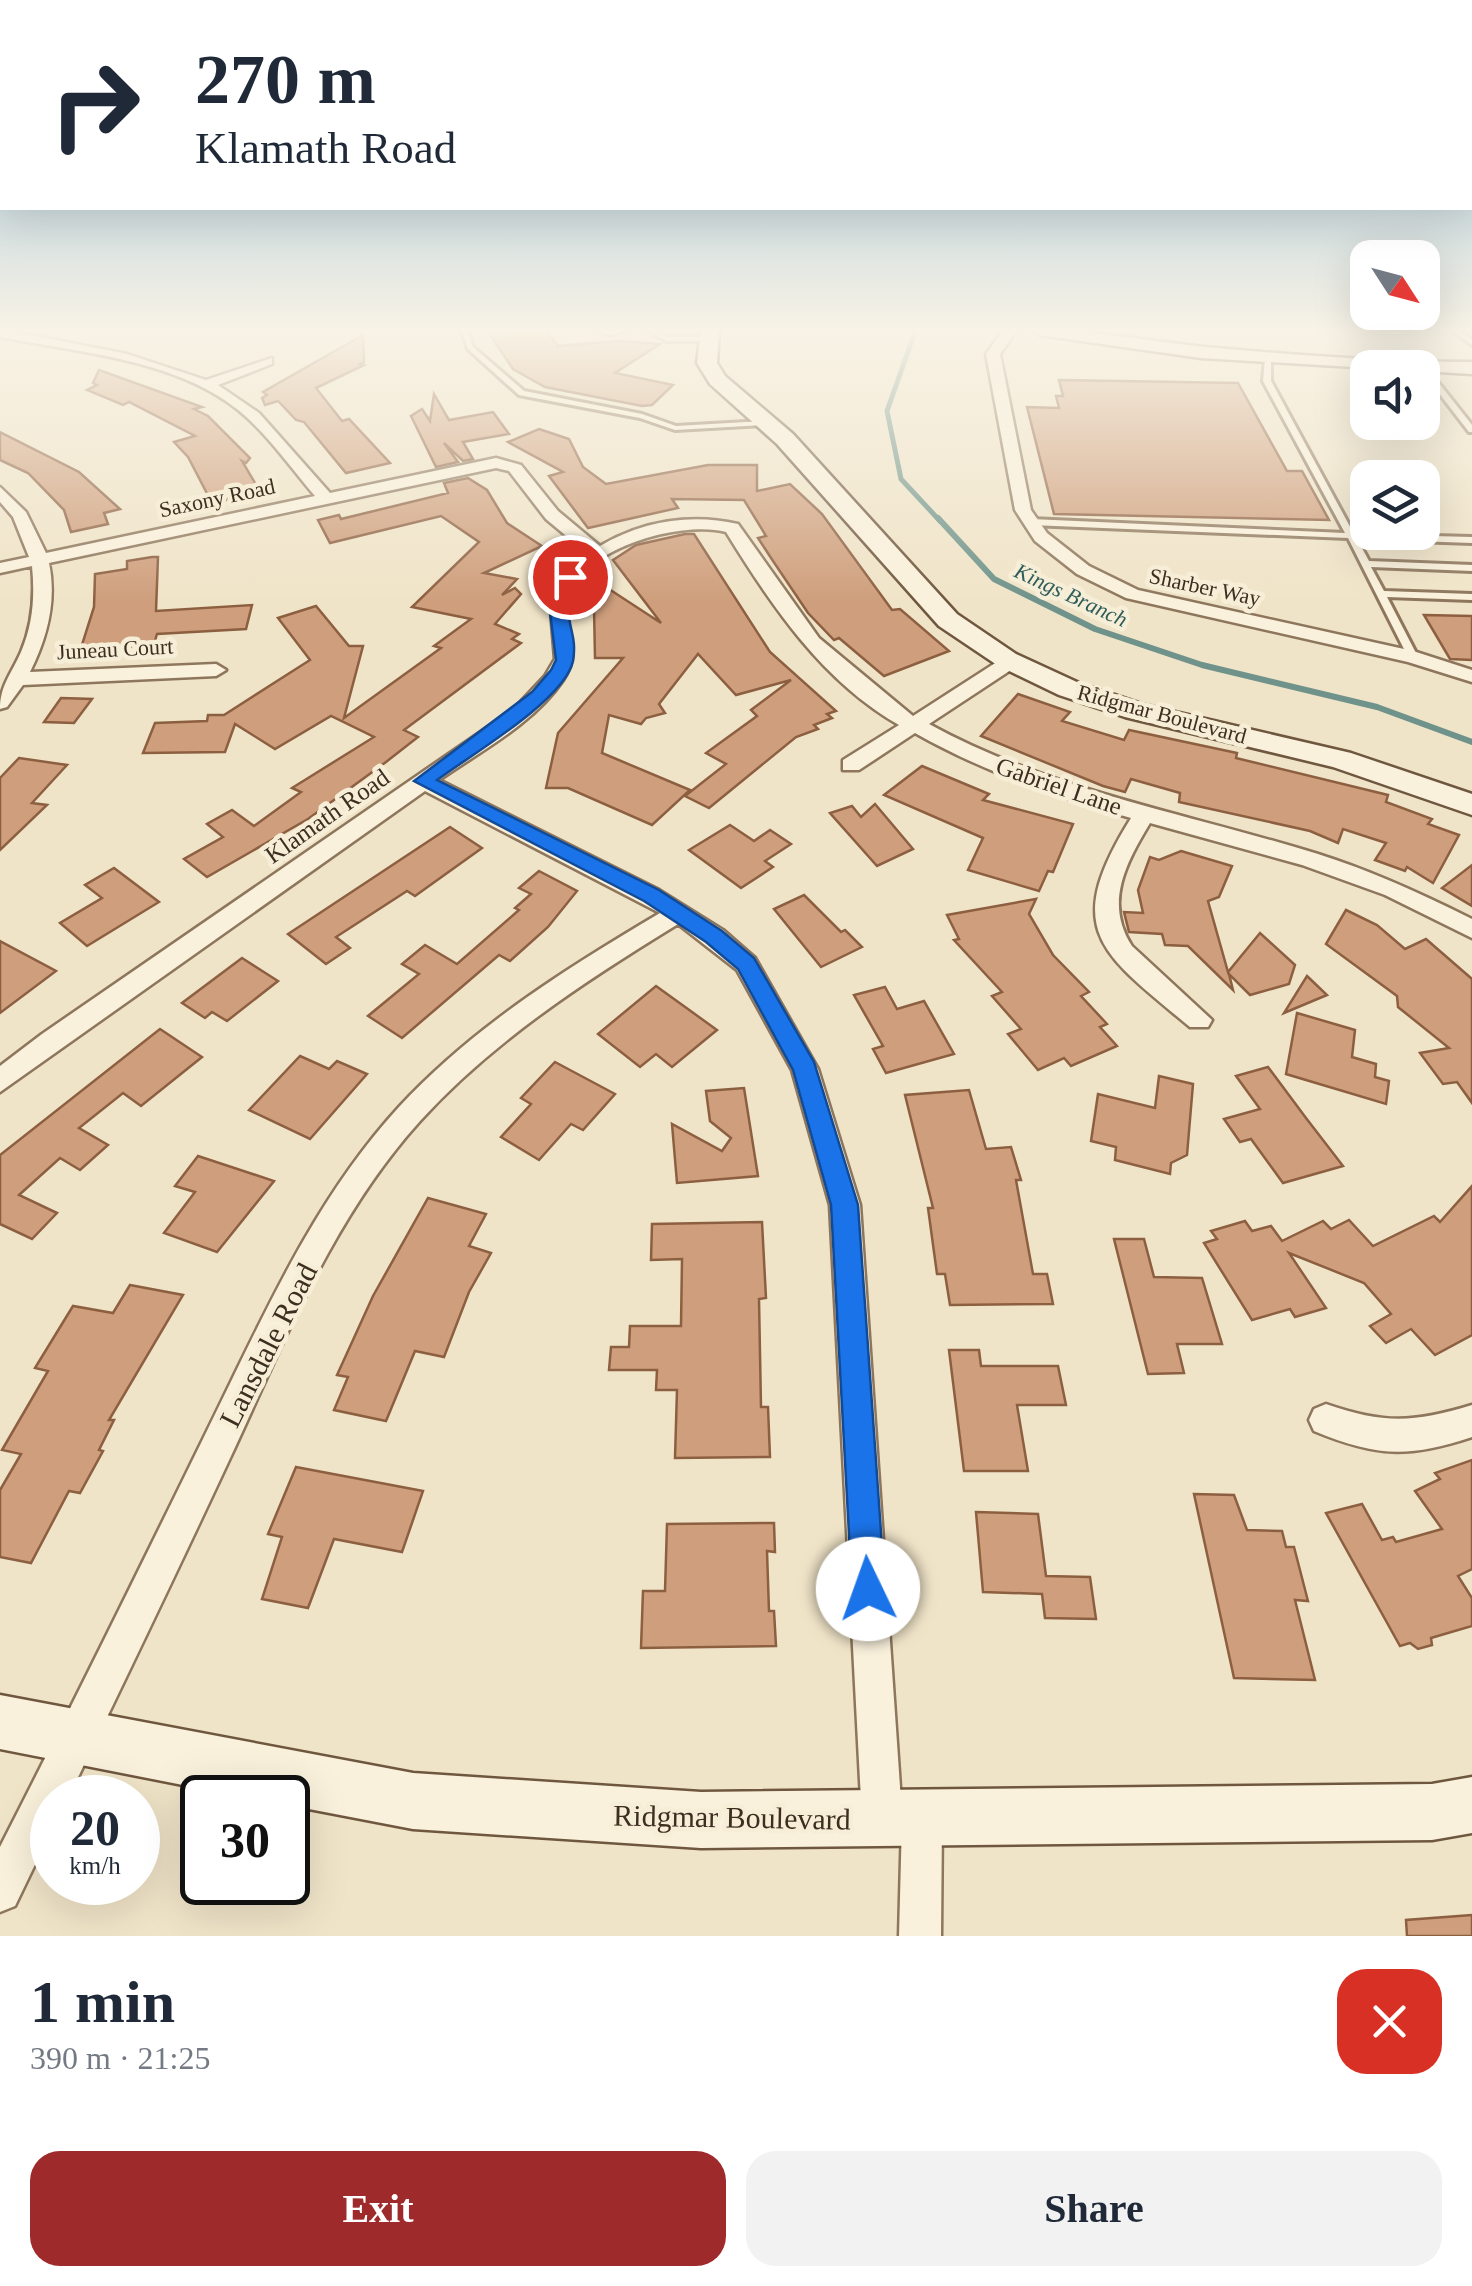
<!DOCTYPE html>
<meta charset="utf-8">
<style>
:root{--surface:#fff;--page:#f2f2f3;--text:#1f2937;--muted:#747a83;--accent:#9e2a2b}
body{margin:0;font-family:Georgia,serif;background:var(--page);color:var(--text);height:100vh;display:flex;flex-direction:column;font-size:38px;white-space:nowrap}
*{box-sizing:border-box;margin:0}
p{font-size:32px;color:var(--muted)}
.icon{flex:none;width:55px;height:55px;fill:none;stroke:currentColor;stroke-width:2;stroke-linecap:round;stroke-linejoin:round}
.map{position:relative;height:1936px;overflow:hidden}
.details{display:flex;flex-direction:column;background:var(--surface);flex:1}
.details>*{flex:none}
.banner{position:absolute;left:0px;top:0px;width:1472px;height:210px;box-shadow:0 10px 40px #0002;background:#fff;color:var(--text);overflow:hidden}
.needle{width:65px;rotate:126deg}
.controls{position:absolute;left:1350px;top:240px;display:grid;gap:20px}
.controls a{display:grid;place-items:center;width:90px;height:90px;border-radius:20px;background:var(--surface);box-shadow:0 10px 40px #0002;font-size:50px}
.speed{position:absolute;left:30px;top:1775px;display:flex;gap:20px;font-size:50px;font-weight:700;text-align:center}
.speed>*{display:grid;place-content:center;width:130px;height:130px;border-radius:50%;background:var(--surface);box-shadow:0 10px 40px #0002;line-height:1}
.speed small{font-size:25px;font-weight:400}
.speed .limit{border:5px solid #111;border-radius:15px;background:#fff;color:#111}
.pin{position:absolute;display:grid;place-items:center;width:85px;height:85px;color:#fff;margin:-42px;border:5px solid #fff;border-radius:50%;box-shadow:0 2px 10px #0007}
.me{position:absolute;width:110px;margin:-55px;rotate:357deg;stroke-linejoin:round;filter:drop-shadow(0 0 8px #0008)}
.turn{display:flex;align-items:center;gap:35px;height:210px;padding:0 30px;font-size:45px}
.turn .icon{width:130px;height:130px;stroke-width:2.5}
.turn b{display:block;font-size:70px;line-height:85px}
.round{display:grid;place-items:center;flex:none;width:105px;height:105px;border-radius:30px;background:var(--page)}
.head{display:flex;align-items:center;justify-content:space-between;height:170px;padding:0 30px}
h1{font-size:60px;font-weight:700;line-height:75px}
.action{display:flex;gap:20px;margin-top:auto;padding:20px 30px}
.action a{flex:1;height:115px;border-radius:30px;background:var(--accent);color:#fff;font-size:40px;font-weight:700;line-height:115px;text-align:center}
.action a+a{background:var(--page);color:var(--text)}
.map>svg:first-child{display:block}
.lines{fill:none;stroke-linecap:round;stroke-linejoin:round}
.stream-far1{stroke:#6f938a;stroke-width:5}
.stream{stroke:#6f938a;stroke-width:6}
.building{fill:#cf9f7d;stroke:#8d5f41;stroke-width:2.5}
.lane-casing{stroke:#8d765c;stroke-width:6}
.street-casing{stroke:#8d765c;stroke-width:5}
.secondary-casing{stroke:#6f573f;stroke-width:5}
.lane{fill:#faf1dc;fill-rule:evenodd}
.street{fill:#faf1dc;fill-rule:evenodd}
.secondary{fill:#faf1dc;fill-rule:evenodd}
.route{fill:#1a73e8;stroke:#114b97;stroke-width:2.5}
.labels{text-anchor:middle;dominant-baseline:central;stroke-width:9;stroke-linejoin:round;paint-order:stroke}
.far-street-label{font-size:22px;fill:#3d2e20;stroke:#f7eed8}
.far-water-label{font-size:22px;font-style:italic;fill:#2f5d5a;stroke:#f7eed8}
.street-label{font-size:25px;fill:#3d2e20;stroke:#f7eed8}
.near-street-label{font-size:30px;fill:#3d2e20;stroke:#f7eed8}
</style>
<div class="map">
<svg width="1472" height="1936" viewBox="0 0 1472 1936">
<rect width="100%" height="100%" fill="#f0e4c8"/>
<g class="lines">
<path class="stream-far1" d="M 916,329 L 887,411 L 901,479 L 940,521"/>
<path class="stream" d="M 938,518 L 994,579 L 1095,629 L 1202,665 L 1377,707 L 1472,742"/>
</g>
<g class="building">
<path d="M 486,329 L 545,329 L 558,346 L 618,341 L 660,344 L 615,373 L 673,385 L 652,405 L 642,406 L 545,387 L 513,369 Z"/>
<path d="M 363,335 L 364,362 L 360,364 L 364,365 L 316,388 L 342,421 L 349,419 L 390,463 L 346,473 L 304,422 L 296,420 L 278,401 L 265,405 L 262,398 L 267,395 L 263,392 Z"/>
<path d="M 99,370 L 202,407 L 194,409 L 208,416 L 250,458 L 246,463 L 242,461 L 261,493 L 212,503 L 188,457 L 174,442 L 195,436 L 129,402 L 123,405 L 87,390 L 97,385 L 93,383 Z"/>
<path d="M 1059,380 L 1238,383 L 1287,471 L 1302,471 L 1329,520 L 1054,514 L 1027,407 L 1059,408 L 1056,396 L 1063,396 Z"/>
<path d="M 434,394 L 449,420 L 493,412 L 509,434 L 463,442 L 473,459 L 463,461 L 444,443 L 458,462 L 436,467 L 411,416 L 422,409 L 430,421 Z"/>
<path d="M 539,429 L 569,439 L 583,467 L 606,484 L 708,465 L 757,465 L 757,491 L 790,484 L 822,514 L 892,610 L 900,609 L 949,651 L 884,676 L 839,638 L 834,640 L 808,613 L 773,561 L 758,538 L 766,536 L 744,500 L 672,499 L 678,508 L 588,528 L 549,476 L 563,472 L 508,442 Z"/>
<path d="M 0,432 L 79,472 L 120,509 L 104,513 L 108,524 L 71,532 L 64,510 L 28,473 L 0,460 Z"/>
<path d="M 468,478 L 487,490 L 507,523 L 542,546 L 484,573 L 517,579 L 502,595 L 515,588 L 521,594 L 495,624 L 519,634 L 512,639 L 521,643 L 404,730 L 418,737 L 386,762 L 308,819 L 207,877 L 184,859 L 223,837 L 207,824 L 232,810 L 254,826 L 301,792 L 292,788 L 374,737 L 331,716 L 275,749 L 235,724 L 225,752 L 143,753 L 155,723 L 207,721 L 208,715 L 224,715 L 310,660 L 278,618 L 316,606 L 349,646 L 363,646 L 344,718 L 441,648 L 434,646 L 471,619 L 412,607 L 479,542 L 441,516 L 330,543 L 318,520 L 339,515 L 341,519 L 448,493 L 444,483 Z"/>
<path d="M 685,534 L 694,534 L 770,652 L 836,711 L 827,714 L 832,718 L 814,725 L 818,729 L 796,737 L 709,808 L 685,796 L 726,764 L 706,753 L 757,716 L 751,710 L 791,680 L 736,695 L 698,654 L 659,704 L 665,713 L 646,718 L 641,724 L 609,715 L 602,753 L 690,790 L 652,825 L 568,788 L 546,788 L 558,733 L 623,658 L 595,658 L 594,608 L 576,609 L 580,583 L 589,576 L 661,623 L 613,560 L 636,545 Z"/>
<path d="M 152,557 L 158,557 L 156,611 L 252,605 L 246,629 L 157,634 L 154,644 L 80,651 L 94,607 L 95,574 L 127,569 L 127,561 Z"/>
<path d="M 1424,615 L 1472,616 L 1472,660 L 1450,659 Z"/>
<path d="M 1018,694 L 1070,712 L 1062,721 L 1124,740 L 1129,730 L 1237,753 L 1236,758 L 1388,795 L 1386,802 L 1432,819 L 1428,824 L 1459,835 L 1433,883 L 1407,867 L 1405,871 L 1375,860 L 1386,843 L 1343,829 L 1338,843 L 1310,831 L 1179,802 L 1180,793 L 1131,779 L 1125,792 L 1103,786 L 981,736 Z"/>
<path d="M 61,698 L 92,699 L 74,723 L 44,722 Z"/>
<path d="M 19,758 L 67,765 L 32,803 L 47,805 L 0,850 L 0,778 Z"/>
<path d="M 922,766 L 989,794 L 983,800 L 1073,824 L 1053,872 L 1048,871 L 1039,891 L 968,870 L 983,838 L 884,795 Z"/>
<path d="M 875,804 L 913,849 L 877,866 L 830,813 L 852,806 L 861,817 Z"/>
<path d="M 730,825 L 754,841 L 770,830 L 791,844 L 765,861 L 773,867 L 741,888 L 689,850 Z"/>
<path d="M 450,827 L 482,848 L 415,896 L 407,891 L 336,937 L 350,948 L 326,964 L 288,934 Z"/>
<path d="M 1181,851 L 1232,866 L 1219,897 L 1208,901 L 1228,972 L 1260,933 L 1295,965 L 1289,984 L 1250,995 L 1229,974 L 1233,990 L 1188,946 L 1165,945 L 1162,934 L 1129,932 L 1124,912 L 1143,913 L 1138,890 L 1150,857 L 1159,860 Z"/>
<path d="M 1472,865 L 1472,906 L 1442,888 Z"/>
<path d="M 114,868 L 159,902 L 87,946 L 60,923 L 102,898 L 85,885 Z"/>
<path d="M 539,871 L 577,891 L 548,927 L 510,961 L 499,955 L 402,1038 L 368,1016 L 419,974 L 402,964 L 425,945 L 457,964 L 519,910 L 515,908 L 531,894 L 519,888 Z"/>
<path d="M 804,895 L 841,932 L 845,930 L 862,947 L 821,967 L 774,909 Z"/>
<path d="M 1036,899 L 1029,914 L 1053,955 L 1089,992 L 1081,996 L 1107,1024 L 1100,1027 L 1117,1046 L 1071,1066 L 1064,1058 L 1038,1070 L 1008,1034 L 1021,1029 L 992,996 L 1002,992 L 954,940 L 959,939 L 947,915 Z"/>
<path d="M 1346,910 L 1377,925 L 1405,949 L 1426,939 L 1472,979 L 1472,1103 L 1457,1082 L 1443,1084 L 1420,1053 L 1449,1048 L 1398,1007 L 1397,996 L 1326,944 Z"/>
<path d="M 0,941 L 56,971 L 0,1013 Z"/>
<path d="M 242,958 L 278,981 L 227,1021 L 212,1012 L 205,1018 L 182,1003 Z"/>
<path d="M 1307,976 L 1327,995 L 1284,1013 Z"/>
<path d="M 656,986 L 717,1030 L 672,1067 L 656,1054 L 640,1067 L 598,1034 Z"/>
<path d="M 885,987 L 897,1009 L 924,1001 L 954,1054 L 886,1073 L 873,1049 L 883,1046 L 854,995 Z"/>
<path d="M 1297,1013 L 1355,1030 L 1352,1057 L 1376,1064 L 1375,1077 L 1389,1081 L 1386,1104 L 1286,1074 Z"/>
<path d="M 160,1029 L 202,1057 L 141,1106 L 123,1093 L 79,1128 L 108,1145 L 80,1170 L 60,1158 L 19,1195 L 57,1213 L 32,1239 L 0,1224 L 0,1155 Z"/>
<path d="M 300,1056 L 329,1069 L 337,1061 L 367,1074 L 310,1139 L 249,1110 Z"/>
<path d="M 555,1062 L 615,1094 L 583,1130 L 571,1124 L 539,1160 L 501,1137 L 531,1104 L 521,1098 Z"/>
<path d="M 1268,1067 L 1306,1118 L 1343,1166 L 1283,1183 L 1251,1139 L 1240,1142 L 1224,1119 L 1260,1109 L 1236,1076 Z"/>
<path d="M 1159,1076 L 1193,1084 L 1187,1155 L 1171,1163 L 1170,1174 L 1115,1160 L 1116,1147 L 1091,1141 L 1098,1094 L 1155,1108 Z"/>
<path d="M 744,1088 L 758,1176 L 677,1183 L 672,1124 L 722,1151 L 731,1138 L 710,1121 L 706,1091 Z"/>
<path d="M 969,1090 L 986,1149 L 1011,1147 L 1021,1180 L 1016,1180 L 1033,1274 L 1047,1274 L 1053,1304 L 950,1305 L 945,1274 L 937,1274 L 928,1208 L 933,1208 L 905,1095 Z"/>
<path d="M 198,1156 L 274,1181 L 217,1252 L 164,1233 L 195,1192 L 175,1186 Z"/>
<path d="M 1472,1186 L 1472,1335 L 1435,1355 L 1411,1329 L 1386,1343 L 1370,1326 L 1391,1314 L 1364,1283 L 1289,1253 L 1326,1308 L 1295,1317 L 1290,1309 L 1252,1320 L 1204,1243 L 1217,1239 L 1211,1231 L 1245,1221 L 1252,1231 L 1271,1226 L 1282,1241 L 1323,1221 L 1331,1229 L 1349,1220 L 1373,1246 L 1434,1216 L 1440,1222 Z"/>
<path d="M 428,1198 L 486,1214 L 469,1246 L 491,1253 L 469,1292 L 444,1357 L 415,1351 L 386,1421 L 334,1410 L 348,1377 L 337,1375 L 373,1296 Z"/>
<path d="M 762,1222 L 766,1298 L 759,1299 L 761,1407 L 768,1407 L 770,1457 L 675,1458 L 677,1390 L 656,1390 L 657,1370 L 609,1370 L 611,1347 L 629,1347 L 630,1326 L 681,1326 L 682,1259 L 651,1260 L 652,1224 Z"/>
<path d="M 1114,1239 L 1144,1239 L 1154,1277 L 1202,1278 L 1222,1344 L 1177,1344 L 1184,1373 L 1148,1374 Z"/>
<path d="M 130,1285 L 183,1295 L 109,1420 L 114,1420 L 99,1450 L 103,1451 L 80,1493 L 69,1491 L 31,1563 L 0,1557 L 0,1490 L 21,1454 L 2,1450 L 48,1371 L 35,1368 L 73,1306 L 113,1313 Z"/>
<path d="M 949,1350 L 979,1350 L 981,1366 L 1058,1366 L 1066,1405 L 1017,1405 L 1028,1471 L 964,1471 Z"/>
<path d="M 1472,1460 L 1472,1569 L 1458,1576 L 1472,1598 L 1472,1626 L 1431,1638 L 1432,1645 L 1418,1649 L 1410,1643 L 1400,1646 L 1326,1513 L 1362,1504 L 1382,1540 L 1393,1537 L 1396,1542 L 1442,1529 L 1415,1491 L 1440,1479 L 1435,1473 Z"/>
<path d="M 296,1467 L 423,1491 L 402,1552 L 334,1539 L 308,1608 L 262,1599 L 282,1537 L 268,1534 Z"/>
<path d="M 1194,1494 L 1234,1495 L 1247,1530 L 1282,1531 L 1286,1547 L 1294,1547 L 1308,1601 L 1295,1600 L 1315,1680 L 1234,1678 Z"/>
<path d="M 976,1512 L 1038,1514 L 1046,1576 L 1090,1577 L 1096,1619 L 1045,1618 L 1042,1594 L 983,1592 Z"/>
<path d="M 774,1523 L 775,1552 L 767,1551 L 769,1611 L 774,1611 L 776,1646 L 641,1648 L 643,1591 L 665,1591 L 667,1524 Z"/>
<path d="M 1472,1915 L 1472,1936 L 1407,1936 L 1406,1920 Z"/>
</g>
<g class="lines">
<defs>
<g id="lane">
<path d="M 461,329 L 467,329 L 473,347 L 524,391 L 642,414 L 676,426 L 766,421 L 770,423 L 766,425 L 675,430 L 640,418 L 519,395 L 468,349 Z"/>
<path d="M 592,329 L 610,331 L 630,329 L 610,335 Z"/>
<path d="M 645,329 L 653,329 L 668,337 L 708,337 L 711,339 L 708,341 L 667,341 Z"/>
<path d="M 1451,329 L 1458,329 L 1472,340 L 1472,345 Z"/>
<path d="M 1268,356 L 1271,358 L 1271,381 L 1354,534 L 1472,537 L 1472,543 L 1357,539 L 1369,561 L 1472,565 L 1472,571 L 1371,567 L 1384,591 L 1472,594 L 1472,600 L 1387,597 L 1418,657 L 1416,659 L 1413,660 L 1408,657 L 1348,538 L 1031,525 L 1027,522 L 1031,519 L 1345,533 L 1263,381 L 1265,358 Z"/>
<path d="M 1422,367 L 1426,367 L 1472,425 L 1472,432 L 1469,432 L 1422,371 Z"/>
</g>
<g id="street">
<path d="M 0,329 L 127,354 L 206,380 L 272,358 L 272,364 L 218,385 L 259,413 L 330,493 L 496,458 L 521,465 L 558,511 L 600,546 C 642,521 691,513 738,524 L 819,638 L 913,716 L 1003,658 L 1017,658 L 1017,666 L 929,724 C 1051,791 1186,813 1318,854 C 1372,871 1422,894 1472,919 L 1472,938 L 1385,895 L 1302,865 L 1150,823 C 1126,863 1104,903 1132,946 L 1212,1020 L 1208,1027 L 1190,1027 C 1100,952 1061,931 1131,818 C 1055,796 984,772 915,733 L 859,770 L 843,770 L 843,760 L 899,725 C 822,681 771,605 726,532 C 682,520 580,548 568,599 C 561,633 585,647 563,680 C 533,724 482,750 439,780 L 659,890 L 723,930 L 755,958 L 818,1069 L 860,1205 L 902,1816 L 908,1803 L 922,1797 L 936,1803 L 942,1817 L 941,1936 L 899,1936 L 902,1821 L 896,1833 L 882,1839 L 868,1833 L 862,1819 L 830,1205 L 792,1070 L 737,970 L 678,924 C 585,981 493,1041 420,1121 C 333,1217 285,1340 231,1456 C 178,1570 123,1684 68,1798 L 52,1798 L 52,1829 L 15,1906 L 0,1912 L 0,1847 C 69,1712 136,1576 203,1439 C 260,1324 311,1203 399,1107 C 473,1027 567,968 660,913 L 425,791 L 0,1092 L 0,1066 L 42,1034 L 514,709 L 545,676 L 555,659 L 550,599 L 567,570 L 588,554 L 546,519 L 509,471 L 496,468 L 49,563 C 57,602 47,638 30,672 L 216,664 L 226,670 L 216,676 L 23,685 L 7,707 L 0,709 C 0,685 12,673 21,652 C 33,624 35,596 32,566 L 0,573 L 0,563 L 29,557 L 13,517 L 0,502 L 0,487 L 26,512 L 46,553 L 315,496 C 290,467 267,433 237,409 C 174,359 77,352 0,337 Z"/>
<path d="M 1004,329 L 1018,329 L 1000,354 L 1031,510 L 1047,533 L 1089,566 L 1138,590 L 1413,651 L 1472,670 L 1472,682 L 1408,662 L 1126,598 L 1077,574 L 1035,541 L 1015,510 L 986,354 Z"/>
<path d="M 1326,1404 C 1384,1424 1413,1423 1472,1405 L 1472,1437 C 1408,1458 1377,1457 1314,1431 L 1309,1420 L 1314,1409 Z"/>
</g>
<g id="secondary">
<path d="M 701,329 L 719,329 L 717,363 L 725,376 L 793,434 L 957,614 L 1016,654 L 1079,683 L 1145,705 L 1351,753 L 1472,794 L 1472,815 L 1333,767 L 1125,717 L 1059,695 L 997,665 L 939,626 L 777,444 L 710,384 L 697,363 Z"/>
<path d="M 1030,329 C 1089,329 1146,341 1205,347 C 1294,355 1383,362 1472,362 L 1472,374 L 1201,358 L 1039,335 Z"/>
<path d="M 0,1695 L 413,1773 L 701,1792 L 1432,1784 L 1472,1777 L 1472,1833 L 1432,1840 L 701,1848 L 413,1829 L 288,1805 L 288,1798 L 249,1798 L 0,1749 Z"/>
</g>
</defs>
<use href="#lane" class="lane-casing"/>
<use href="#street" class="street-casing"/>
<use href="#secondary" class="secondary-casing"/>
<use href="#lane" class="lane"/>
<use href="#street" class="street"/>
<use href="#secondary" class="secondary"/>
</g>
<linearGradient id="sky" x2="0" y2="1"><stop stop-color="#8fbad6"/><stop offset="0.55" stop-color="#f8f3e6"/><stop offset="1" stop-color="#f8f3e6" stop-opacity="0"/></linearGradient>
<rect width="1472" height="600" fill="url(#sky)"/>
<path class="route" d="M 565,574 L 578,577 C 557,622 579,626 573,661 C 565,700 469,756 437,780 L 659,890 L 722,931 L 754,958 L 814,1062 L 858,1205 L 885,1589 L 880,1601 L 868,1606 L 857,1601 L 852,1589 L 831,1205 L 793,1070 L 738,969 L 706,942 L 644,901 L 414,781 L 532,692 L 551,670 L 556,660 L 549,604 Z"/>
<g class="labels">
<g class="far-street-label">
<text transform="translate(217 498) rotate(-12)">Saxony Road</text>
<text transform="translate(1205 587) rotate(12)">Sharber Way</text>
<text transform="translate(115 649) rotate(-3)">Juneau Court</text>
<text transform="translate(1162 714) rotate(15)">Ridgmar Boulevard</text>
</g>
<g class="far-water-label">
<text transform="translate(1071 595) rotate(25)">Kings Branch</text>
</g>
<g class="street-label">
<text transform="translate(1059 786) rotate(19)">Gabriel Lane</text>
<text transform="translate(327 816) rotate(-35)">Klamath Road</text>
</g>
<g class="near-street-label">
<text transform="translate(268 1345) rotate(-63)">Lansdale Road</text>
<text transform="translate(732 1817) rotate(1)">Ridgmar Boulevard</text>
</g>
</g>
</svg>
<div class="controls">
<a><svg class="needle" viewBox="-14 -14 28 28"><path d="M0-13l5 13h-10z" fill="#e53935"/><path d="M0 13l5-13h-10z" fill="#747a83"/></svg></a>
<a><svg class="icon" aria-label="sound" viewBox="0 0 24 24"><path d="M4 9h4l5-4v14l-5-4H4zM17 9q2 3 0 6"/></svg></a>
<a><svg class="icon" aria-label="layers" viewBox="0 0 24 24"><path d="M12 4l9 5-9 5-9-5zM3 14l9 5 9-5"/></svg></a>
</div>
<div class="speed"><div>20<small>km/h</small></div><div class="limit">30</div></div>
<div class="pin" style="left:570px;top:577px;background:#d93025"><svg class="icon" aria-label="arrive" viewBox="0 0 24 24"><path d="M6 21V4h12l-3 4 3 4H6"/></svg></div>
<svg class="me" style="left:868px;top:1589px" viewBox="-20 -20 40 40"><circle r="19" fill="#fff"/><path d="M0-13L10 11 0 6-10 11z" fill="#1a73e8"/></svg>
<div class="banner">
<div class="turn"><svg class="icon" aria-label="right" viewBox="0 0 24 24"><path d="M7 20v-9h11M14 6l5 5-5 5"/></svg><div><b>270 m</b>Klamath Road</div></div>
</div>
</div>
<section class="details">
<div class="head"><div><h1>1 min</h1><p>390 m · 21:25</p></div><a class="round" style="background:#d93025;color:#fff"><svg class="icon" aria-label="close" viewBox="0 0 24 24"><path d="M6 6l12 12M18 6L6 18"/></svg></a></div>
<div class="action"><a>Exit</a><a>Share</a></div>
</section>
